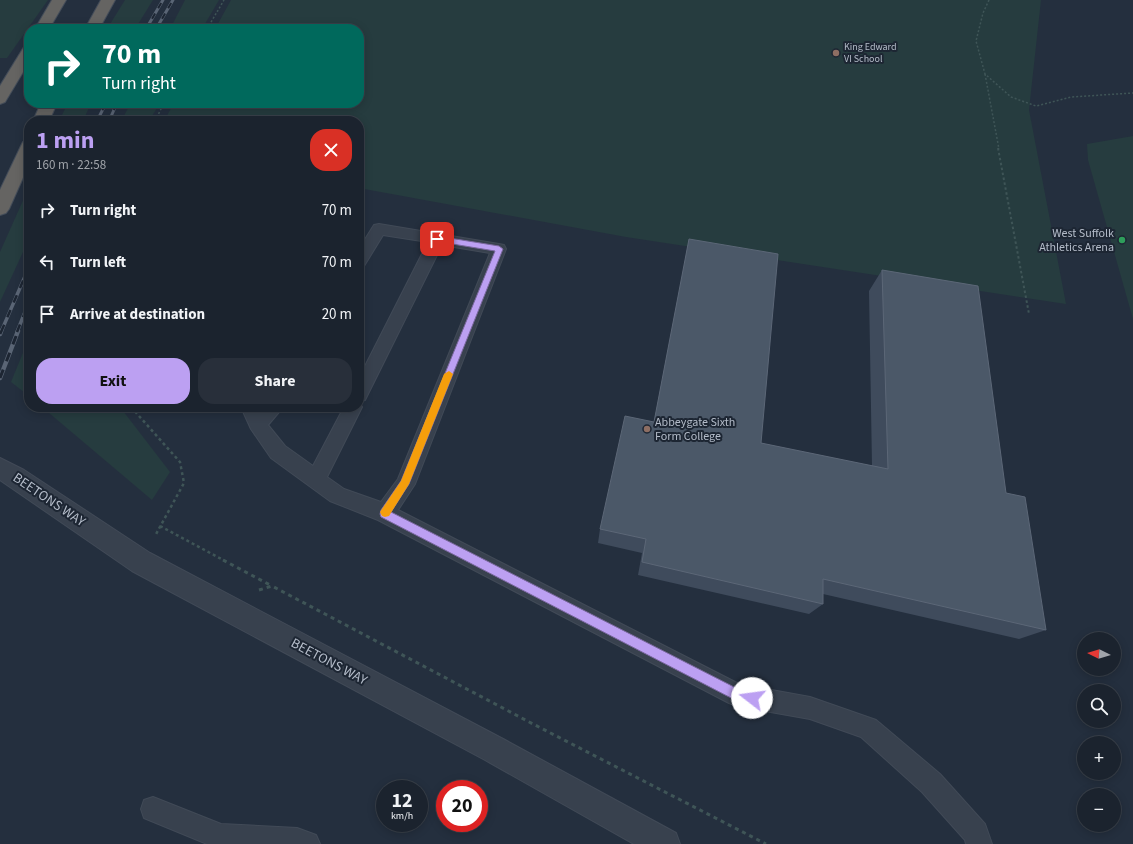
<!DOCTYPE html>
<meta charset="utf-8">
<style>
:root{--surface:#1b232e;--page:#282f3a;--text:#f1f3f6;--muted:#a0a4aa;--line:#39404a;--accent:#bca0f2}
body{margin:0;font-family:"Source Sans 3",sans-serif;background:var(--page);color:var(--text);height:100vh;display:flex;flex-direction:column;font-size:15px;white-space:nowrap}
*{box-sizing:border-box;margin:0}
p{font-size:13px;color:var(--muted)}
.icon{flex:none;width:22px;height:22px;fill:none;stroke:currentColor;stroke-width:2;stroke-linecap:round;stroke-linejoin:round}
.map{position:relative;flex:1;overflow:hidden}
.panel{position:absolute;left:24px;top:116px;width:340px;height:296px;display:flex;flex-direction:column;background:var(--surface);border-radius:16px;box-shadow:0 2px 10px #0003,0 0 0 1px var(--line)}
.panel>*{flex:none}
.banner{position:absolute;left:24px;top:24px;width:340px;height:84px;border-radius:16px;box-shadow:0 2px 10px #0003,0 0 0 1px var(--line);background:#00695c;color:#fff;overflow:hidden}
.needle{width:26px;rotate:275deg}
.controls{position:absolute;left:1077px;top:632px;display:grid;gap:8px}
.controls a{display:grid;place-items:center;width:44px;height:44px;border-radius:50%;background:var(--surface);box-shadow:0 2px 10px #0003,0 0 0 1px var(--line);font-size:20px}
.speed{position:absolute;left:376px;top:780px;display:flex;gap:8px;font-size:20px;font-weight:700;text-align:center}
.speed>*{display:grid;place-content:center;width:52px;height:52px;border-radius:50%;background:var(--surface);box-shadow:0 2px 10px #0003,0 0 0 1px var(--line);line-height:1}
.speed small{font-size:10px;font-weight:400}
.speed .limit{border:6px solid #d22;background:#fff;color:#111}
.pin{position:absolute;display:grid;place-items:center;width:34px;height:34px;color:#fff;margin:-17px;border-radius:8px;box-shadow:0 2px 6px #0006}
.me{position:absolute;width:44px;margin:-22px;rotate:285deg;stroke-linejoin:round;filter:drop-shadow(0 0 3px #0008)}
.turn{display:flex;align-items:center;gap:14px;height:84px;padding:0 12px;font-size:18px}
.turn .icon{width:52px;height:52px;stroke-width:2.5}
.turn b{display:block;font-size:28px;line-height:34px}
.round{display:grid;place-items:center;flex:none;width:42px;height:42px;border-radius:16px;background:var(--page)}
.summary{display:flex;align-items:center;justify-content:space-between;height:68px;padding:0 12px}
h1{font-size:24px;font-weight:700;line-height:30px;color:var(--accent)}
.action{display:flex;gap:8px;margin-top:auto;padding:8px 12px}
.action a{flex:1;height:46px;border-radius:16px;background:var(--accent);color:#111;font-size:16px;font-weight:700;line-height:46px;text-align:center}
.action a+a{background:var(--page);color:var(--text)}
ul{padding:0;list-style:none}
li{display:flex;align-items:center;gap:12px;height:52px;padding:0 12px}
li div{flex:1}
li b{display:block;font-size:15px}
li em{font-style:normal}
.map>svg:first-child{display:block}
.green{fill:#263c3f}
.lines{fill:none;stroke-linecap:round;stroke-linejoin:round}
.service-casing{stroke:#414a57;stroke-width:2}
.tertiary-casing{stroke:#414a57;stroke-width:2}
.trunk-casing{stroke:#434c59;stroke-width:2}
.path-far3{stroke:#3f5557;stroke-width:1.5;stroke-dasharray:2 2;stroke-linecap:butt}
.path-far2{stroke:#3f5557;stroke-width:2;stroke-dasharray:2.5 2.5;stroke-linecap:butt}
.path-far1{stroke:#3f5557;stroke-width:2.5;stroke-dasharray:3 3;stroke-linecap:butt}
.path{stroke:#3f5557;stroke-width:3;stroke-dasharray:4 4;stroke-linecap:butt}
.service{fill:#38414e;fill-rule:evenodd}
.tertiary{fill:#38414e;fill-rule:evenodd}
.trunk{fill:#656462;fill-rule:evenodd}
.rail-far2-casing{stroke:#5a6575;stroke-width:3}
.rail-far1-casing{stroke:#5a6575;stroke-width:3.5}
.rail-casing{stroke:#5a6575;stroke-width:4.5}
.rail-far2{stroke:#1d2633;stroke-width:2;stroke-dasharray:6;stroke-linecap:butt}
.rail-far1{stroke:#1d2633;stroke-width:2.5;stroke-dasharray:8;stroke-linecap:butt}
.rail{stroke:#1d2633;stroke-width:3;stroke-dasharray:9;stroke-linecap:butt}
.wall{fill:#3f4b5c}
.building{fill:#4b5868;stroke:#5c6777}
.route{fill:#bca0f2;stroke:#7a689d}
.slow{fill:#f59e0b}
.education-dot{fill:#8d6e63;stroke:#1d2633;stroke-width:1.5}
.leisure-dot{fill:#2e9e5b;stroke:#1d2633;stroke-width:1.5}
.labels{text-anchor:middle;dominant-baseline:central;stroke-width:4;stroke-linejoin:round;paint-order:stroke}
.far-poi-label{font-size:10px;fill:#b4bcc9;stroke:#1d2633;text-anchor:start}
.poi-label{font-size:12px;fill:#b4bcc9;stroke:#1d2633;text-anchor:end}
.near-street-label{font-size:14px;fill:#b4bcc9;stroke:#1d2633}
</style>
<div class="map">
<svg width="1133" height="844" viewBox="0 0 1133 844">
<rect width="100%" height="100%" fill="#242f3e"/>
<g class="green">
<path d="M 0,0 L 48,0 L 7,58 L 0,58 Z"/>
<path d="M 125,0 L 153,0 L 135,29 L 107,29 Z"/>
<path d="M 185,0 L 219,0 L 202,29 L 170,29 Z"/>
<path d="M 231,0 L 1041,0 L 1029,110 L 1066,304 L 626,237 L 359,188 L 359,121 L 164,121 L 174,103 L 359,103 L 359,29 L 215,29 Z"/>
<path d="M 68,103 L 91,103 L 83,121 L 59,121 Z"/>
<path d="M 131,103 L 160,103 L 149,121 L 121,121 Z"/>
<path d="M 1133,136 L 1133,319 L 1088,160 L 1087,144 Z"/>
<path d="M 29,187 L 29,239 L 0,302 L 0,252 Z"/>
<path d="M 29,338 L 29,396 L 11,382 Z"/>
<path d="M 42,407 L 120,407 L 170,472 L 152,500 Z"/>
</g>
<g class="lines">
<defs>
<g id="service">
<path d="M 379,224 L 499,244 L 504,245 L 506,249 L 415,484 L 398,510 L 739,684 L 810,697 L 876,720 L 940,774 L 985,824 L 992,844 L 966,844 L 965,840 L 922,792 L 861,737 L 810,719 L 737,706 L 729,703 L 378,520 L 330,501 L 271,458 L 251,429 L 241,407 L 259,407 L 260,409 L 262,407 L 282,407 L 279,412 L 268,425 L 285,446 L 313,466 L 344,407 L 359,407 L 359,378 L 428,242 L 383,235 L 364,266 L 359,268 L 359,249 L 374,225 ZM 442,245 L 490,253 L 398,479 L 381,502 L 344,489 L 327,477 L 362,407 L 359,402 L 365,400 Z"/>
<path d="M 153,797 L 221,824 L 297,828 L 316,835 L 320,844 L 207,844 L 144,818 L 141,809 L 144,800 Z"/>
</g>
<path id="tertiary" d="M 0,458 L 24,470 L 150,553 L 505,740 L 676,833 L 680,844 L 634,844 L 485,760 L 132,571 L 0,480 Z"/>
<g id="trunk">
<path d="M 52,0 L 66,0 L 49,29 L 35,29 Z"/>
<path d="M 101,0 L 115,0 L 99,29 L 85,29 Z"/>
<path d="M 29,46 L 29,62 L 5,102 L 0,104 L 0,86 L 24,47 Z"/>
<path d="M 41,103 L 57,103 L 49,121 L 33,121 Z"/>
<path d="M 29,141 L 29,164 L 9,209 L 6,213 L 0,215 L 0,190 L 21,146 L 23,142 Z"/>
</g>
</defs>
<use href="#service" class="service-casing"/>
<use href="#tertiary" class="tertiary-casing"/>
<use href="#trunk" class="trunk-casing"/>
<g class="path-far3">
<path d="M 989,0 L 983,13 L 976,41 L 985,74 L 1011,97 L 1036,106 L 1071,97 L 1133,93"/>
<path d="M 207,29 L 224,0"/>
<path d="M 985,74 L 999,149"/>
<path d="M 155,121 L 164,103"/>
</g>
<path class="path-far2" d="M 998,148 L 1029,314"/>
<g class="path-far1">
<path d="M 131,407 L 180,462 L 184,483 L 155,536"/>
<path d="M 160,526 L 225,561"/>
</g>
<g class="path">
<path d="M 223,560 L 272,586"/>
<path d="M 259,590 L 272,586 L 533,724 L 766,844"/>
</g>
<use href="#service" class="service"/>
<use href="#tertiary" class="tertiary"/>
<use href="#trunk" class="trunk"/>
<defs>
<g id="rail-far2">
<path d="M 146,29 L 163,0"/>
<path d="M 156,29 L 173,0"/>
<path d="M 97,121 L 106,103"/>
<path d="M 109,121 L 117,103"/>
</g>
<g id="rail-far1">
<path d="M 1,332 L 29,267"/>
<path d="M 17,332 L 29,302"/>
</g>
<g id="rail">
<path d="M 0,334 L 1,331"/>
<path d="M 0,378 L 18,331"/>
</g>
</defs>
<use href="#rail-far2" class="rail-far2-casing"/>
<use href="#rail-far1" class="rail-far1-casing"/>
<use href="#rail" class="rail-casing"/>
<use href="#rail-far2" class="rail-far2"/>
<use href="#rail-far1" class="rail-far1"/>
<use href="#rail" class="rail"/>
</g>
<path class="wall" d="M 689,239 L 761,443 L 872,466 L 869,291 L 882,270 L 1006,493 L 1046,630 L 1019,639 L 823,594 L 823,604 L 809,614 L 638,575 L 642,553 L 598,543 L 600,529 L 654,422 L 685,261 Z"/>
<path class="building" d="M 689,239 L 778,254 L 761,443 L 888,469 L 882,270 L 978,286 L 1006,493 L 1025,497 L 1046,630 L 823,579 L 823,604 L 642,562 L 646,539 L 600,529 L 625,416 L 654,422 Z"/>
<path class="route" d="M 437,236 L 499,246 L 503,249 L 409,484 L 391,512 L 738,689 L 756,694 L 757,698 L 756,702 L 752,703 L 733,699 L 381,517 L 380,514 L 381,510 L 401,481 L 495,251 L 434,241 L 433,239 Z"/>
<path class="slow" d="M 449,371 L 453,374 L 409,484 L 389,516 L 385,517 L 382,516 L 380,512 L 382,509 L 401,481 L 444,374 Z"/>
<g class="education-dot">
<circle cx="836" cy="53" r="4"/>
<circle cx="647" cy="429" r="4"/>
</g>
<circle class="leisure-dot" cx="1122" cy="240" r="4"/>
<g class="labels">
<g class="far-poi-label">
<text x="844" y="47">King Edward<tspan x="844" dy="12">VI School</tspan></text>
</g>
<g class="poi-label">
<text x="1114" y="233">West Suffolk<tspan x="1114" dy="14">Athletics Arena</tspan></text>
<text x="655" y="422" text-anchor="start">Abbeygate Sixth<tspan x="655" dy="14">Form College</tspan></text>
</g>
<g class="near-street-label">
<text transform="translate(49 500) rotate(34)">BEETONS WAY</text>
<text transform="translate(329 662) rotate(28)">BEETONS WAY</text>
</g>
</g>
</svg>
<div class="controls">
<a><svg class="needle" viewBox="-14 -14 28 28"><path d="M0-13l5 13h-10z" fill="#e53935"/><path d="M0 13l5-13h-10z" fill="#a0a4aa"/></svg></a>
<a><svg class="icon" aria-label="search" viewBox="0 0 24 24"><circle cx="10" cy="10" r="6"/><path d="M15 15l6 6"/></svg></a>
<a>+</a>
<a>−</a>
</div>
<div class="speed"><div>12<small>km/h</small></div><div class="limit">20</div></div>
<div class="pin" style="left:437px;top:239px;background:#d93025"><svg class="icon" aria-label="arrive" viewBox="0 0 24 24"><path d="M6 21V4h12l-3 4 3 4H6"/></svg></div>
<svg class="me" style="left:752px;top:698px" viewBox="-20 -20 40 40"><circle r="19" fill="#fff"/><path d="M0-13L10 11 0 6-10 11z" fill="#bca0f2"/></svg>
<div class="banner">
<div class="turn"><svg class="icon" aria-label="right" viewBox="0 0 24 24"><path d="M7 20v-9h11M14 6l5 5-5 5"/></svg><div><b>70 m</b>Turn right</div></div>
</div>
<section class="panel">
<div class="summary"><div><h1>1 min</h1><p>160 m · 22:58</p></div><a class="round" style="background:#d93025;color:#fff"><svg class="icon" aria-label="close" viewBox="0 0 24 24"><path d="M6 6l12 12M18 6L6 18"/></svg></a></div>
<ul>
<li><svg class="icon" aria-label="right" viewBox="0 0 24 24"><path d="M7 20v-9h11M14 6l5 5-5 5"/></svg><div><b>Turn right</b></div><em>70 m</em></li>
<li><svg class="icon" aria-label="left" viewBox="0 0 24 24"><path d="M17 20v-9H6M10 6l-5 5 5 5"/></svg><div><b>Turn left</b></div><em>70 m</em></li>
<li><svg class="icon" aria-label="arrive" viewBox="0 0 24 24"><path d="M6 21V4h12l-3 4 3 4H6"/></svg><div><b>Arrive at destination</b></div><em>20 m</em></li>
</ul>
<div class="action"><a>Exit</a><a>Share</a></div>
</section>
</div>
